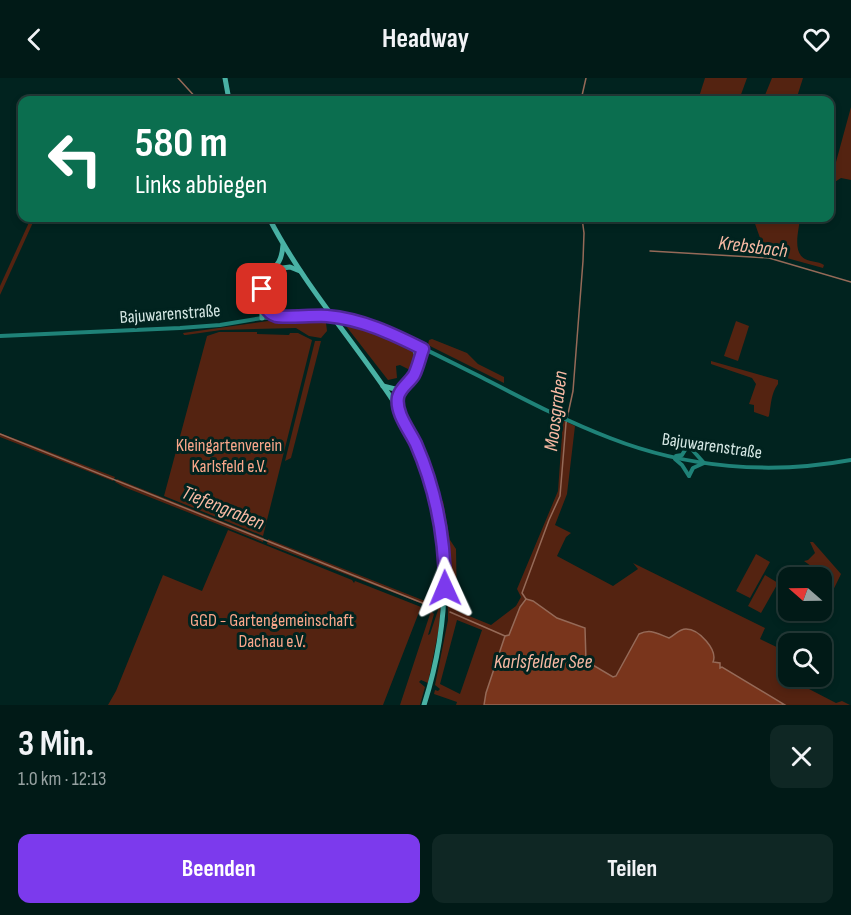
<!DOCTYPE html>
<html lang="de">
<meta charset="utf-8">
<style>
:root{--surface:#011a17;--page:#0f2724;--text:#f1f3f6;--muted:#96a1a1;--line:#233836;--accent:#7c3aed}
body{margin:0;font-family:"Sofia Sans Condensed",sans-serif;background:var(--page);color:var(--text);height:100vh;display:flex;flex-direction:column;font-size:22px;white-space:nowrap}
*{box-sizing:border-box;margin:0}
p{font-size:20px;color:var(--muted)}
.icon{flex:none;width:33px;height:33px;fill:none;stroke:currentColor;stroke-width:2;stroke-linecap:round;stroke-linejoin:round}
.map{position:relative;height:627px;overflow:hidden}
.drawer{display:flex;flex-direction:column;background:var(--surface);flex:1}
.drawer>*{flex:none}
.guide{position:absolute;left:18px;top:18px;width:816px;height:126px;border-radius:12px;box-shadow:0 3px 9px #0003,0 0 0 2px var(--line);background:#0b6e4f;color:#fff;overflow:hidden}
.needle{width:39px;rotate:290deg}
.buttons{position:absolute;left:778px;top:489px;display:grid;gap:12px}
.buttons a{display:grid;place-items:center;width:54px;height:54px;border-radius:12px;background:var(--surface);box-shadow:0 3px 9px #0003,0 0 0 2px var(--line);font-size:30px}
.pin{position:absolute;display:grid;place-items:center;width:51px;height:51px;color:#fff;margin:-26px;border-radius:12px;box-shadow:0 3px 9px #0006}
.me{position:absolute;width:66px;margin:-33px;rotate:359deg;stroke-linejoin:round;filter:drop-shadow(0 0 4px #0008)}
.turn{display:flex;align-items:center;gap:21px;height:126px;padding:0 18px;font-size:27px}
.turn .icon{width:78px;height:78px;stroke-width:2.5}
.turn b{display:block;font-size:42px;line-height:51px}
.round{display:grid;place-items:center;flex:none;width:63px;height:63px;border-radius:12px;background:var(--page)}
.overview{display:flex;align-items:center;justify-content:space-between;height:102px;padding:0 18px}
h1{font-size:36px;font-weight:700;line-height:45px}
.cta{display:flex;gap:12px;margin-top:auto;padding:12px 18px}
.cta a{flex:1;height:69px;border-radius:12px;background:var(--accent);color:#fff;font-size:24px;font-weight:700;line-height:69px;text-align:center}
.cta a+a{background:var(--page);color:var(--text)}
header{display:flex;justify-content:space-between;align-items:center;height:78px;padding:0 18px;background:var(--surface);font-size:27px;font-weight:700}
.map>svg:first-child{display:block}
.green{fill:#542311;fill-rule:evenodd}
.water{fill:#79351c;stroke:#956a58;stroke-width:1.5}
.lines{fill:none;stroke-linecap:round;stroke-linejoin:round}
.stream{stroke:#956a58;stroke-width:1.5}
.secondary{stroke:#1f8278;stroke-width:4}
.highway{stroke:#49b2a5;stroke-width:5}
.secondary-bridge{stroke:#1f8278;stroke-width:4}
.route-casing{stroke:#51269a;stroke-width:15}
.route{stroke:#7c3aed;stroke-width:10}
.labels{text-anchor:middle;dominant-baseline:central;stroke-width:6;stroke-linejoin:round;paint-order:stroke}
.street-label{font-size:18px;fill:#d5e7e4;stroke:#01231f}
.park-label{font-size:18px;fill:#faa78b;stroke:#01231f}
.water-label{font-size:20px;font-style:italic;fill:#f9baa4;stroke:#01231f}
</style>
<header><svg class="icon" aria-label="back" viewBox="0 0 24 24"><path d="M15 5l-7 7 7 7"/></svg>Headway<svg class="icon" aria-label="heart" viewBox="0 0 24 24"><path d="M12 20l-8-8c-3-5 5-10 8-4 3-6 11-1 8 4z"/></svg></header>
<div class="map">
<svg width="851" height="627" viewBox="0 0 851 627">
<rect width="100%" height="100%" fill="#01231f"/>
<g class="green">
<path d="M 705,0 L 747,0 L 739,22 L 698,22 Z"/>
<path d="M 772,0 L 803,0 L 796,22 L 763,22 Z"/>
<path d="M 851,29 L 851,102 L 841,100 L 830,107 L 830,96 L 833,95 Z"/>
<path d="M 31,140 L 35,140 L 0,217 L 0,208 Z"/>
<path d="M 753,140 L 800,140 C 799,152 792,174 805,181 C 811,184 818,183 824,187 L 823,190 L 765,174 Z"/>
<path d="M 282,241 L 320,241 L 326,245 L 327,253 L 321,260 L 309,258 L 296,250 L 221,252 L 186,257 L 184,257 L 183,255 Z"/>
<path d="M 736,243 L 749,248 L 738,283 L 724,278 Z"/>
<path d="M 348,245 C 370,249 399,258 415,275 L 415,288 L 408,291 L 400,287 L 396,288 L 397,300 L 388,302 L 346,248 Z"/>
<path d="M 219,254 L 257,254 L 257,256 L 289,257 L 290,255 L 298,255 L 312,262 L 263,458 L 164,418 L 207,258 Z"/>
<path d="M 432,261 L 467,275 L 478,286 L 504,299 L 504,305 L 428,267 L 429,262 Z"/>
<path d="M 315,263 L 321,263 L 291,380 L 285,383 Z"/>
<path d="M 711,283 L 778,302 L 778,306 C 771,315 771,327 769,338 L 768,339 L 754,334 L 754,327 L 749,326 L 756,306 L 752,300 L 711,286 Z"/>
<path d="M 563,342 L 575,348 L 567,416 L 555,447 L 571,455 L 566,459 L 557,478 L 613,508 L 638,491 L 633,485 L 765,550 L 760,561 L 789,575 L 789,589 L 784,598 L 836,625 L 842,623 L 850,627 L 456,627 L 457,624 L 434,616 L 435,612 L 438,613 L 440,611 L 435,607 L 448,542 L 447,468 L 449,464 L 443,449 L 438,423 L 443,423 L 450,462 L 456,471 L 457,533 L 491,547 L 516,528 L 521,519 L 517,511 L 558,413 ZM 457,542 L 482,552 L 460,616 L 440,606 Z"/>
<path d="M 0,355 L 115,399 L 113,403 L 0,359 Z"/>
<path d="M 117,401 L 264,460 L 263,464 L 124,409 L 115,404 Z"/>
<path d="M 228,452 L 352,502 L 354,505 L 355,503 L 421,529 L 383,627 L 108,627 L 116,613 L 163,497 L 202,513 Z"/>
<path d="M 268,461 L 430,525 L 437,529 L 436,531 L 267,466 Z"/>
<path d="M 810,464 L 813,464 L 841,496 L 823,533 L 822,527 L 831,503 L 830,500 L 823,501 L 822,504 L 822,500 L 807,499 L 811,488 L 804,483 L 808,482 L 815,475 Z"/>
<path d="M 756,476 L 770,484 L 750,520 L 736,513 Z"/>
<path d="M 765,497 L 778,505 L 761,535 L 748,528 Z"/>
<path d="M 439,524 L 441,524 L 439,550 L 428,605 L 421,602 L 419,604 L 425,609 L 420,627 L 400,627 L 431,533 L 434,536 L 428,557 L 430,556 L 438,532 Z"/>
</g>
<path class="water" d="M 526,521 L 533,523 L 557,540 L 585,550 L 586,583 L 613,599 L 616,598 L 639,556 C 651,550 658,556 669,560 C 675,557 679,551 686,551 C 699,551 718,572 713,584 L 720,585 L 720,590 L 722,589 L 785,627 L 484,627 L 486,615 L 505,558 L 509,557 L 520,529 Z"/>
<g class="lines">
<g class="stream">
<path d="M 178,0 L 198,22"/>
<path d="M 581,22 L 586,0"/>
<path d="M 650,173 L 769,180 L 851,204"/>
<path d="M 0,356 L 435,530"/>
<path d="M 526,521 L 522,515 L 549,442 L 560,418 L 566,345 L 573,313 L 583,183 L 584,155 L 582,140"/>
<path d="M 450,534 L 505,558"/>
</g>
<g class="secondary">
<path d="M 341,240 C 390,251 434,276 479,298 C 522,320 565,343 610,360 C 687,390 770,397 851,382"/>
<path d="M 0,258 L 180,250 L 220,247 L 262,240 L 324,238"/>
<path d="M 676,378 L 682,377 L 688,367 L 704,385 L 693,390 L 689,398"/>
<path d="M 675,381 L 682,387 L 689,398"/>
</g>
<g class="highway">
<path d="M 225,0 L 229,22"/>
<path d="M 269,140 C 303,206 353,262 394,324 C 453,415 456,527 424,627"/>
<path d="M 275,191 L 290,189 L 300,193"/>
<path d="M 263,224 L 266,231 L 277,239"/>
<path d="M 262,240 C 262,229 260,215 263,205 C 268,188 281,194 283,167"/>
<path d="M 412,265 L 419,283"/>
<path d="M 383,308 L 395,311 L 404,308"/>
<path d="M 399,329 L 398,318 L 415,295 L 423,271"/>
</g>
<path class="secondary-bridge" d="M 324,238 L 341,240"/>
</g>
<g class="lines">
<defs>
<path id="route" d="M 262,211 C 262,222 264,234 276,238 C 283,240 316,237 327,238 C 362,241 393,256 423,271 C 420,279 418,289 414,297 C 409,305 400,310 398,319 C 395,335 410,353 416,366 C 436,412 445,461 445,510"/>
</defs>
<use href="#route" class="route-casing"/>
<use href="#route" class="route"/>
</g>
<g class="labels">
<g class="street-label">
<text transform="translate(170 236) rotate(-4)">Bajuwarenstraße</text>
<text transform="translate(712 368) rotate(8)">Bajuwarenstraße</text>
</g>
<g class="park-label">
<text x="229" y="367">Kleingartenverein<tspan x="229" dy="21">Karlsfeld e.V.</tspan></text>
<text x="272" y="542">GGD - Gartengemeinschaft<tspan x="272" dy="21">Dachau e.V.</tspan></text>
</g>
<g class="water-label">
<text transform="translate(753 169) rotate(7)">Krebsbach</text>
<text transform="translate(556 333) rotate(-83)">Moosgraben</text>
<text transform="translate(223 430) rotate(22)">Tiefengraben</text>
<text x="543" y="584">Karlsfelder See</text>
</g>
</g>
</svg>
<div class="buttons">
<a><svg class="needle" viewBox="-14 -14 28 28"><path d="M0-13l5 13h-10z" fill="#e53935"/><path d="M0 13l5-13h-10z" fill="#96a1a1"/></svg></a>
<a><svg class="icon" aria-label="search" viewBox="0 0 24 24"><circle cx="10" cy="10" r="6"/><path d="M15 15l6 6"/></svg></a>
</div>
<div class="pin" style="left:262px;top:211px;background:#d93025"><svg class="icon" aria-label="arrive" viewBox="0 0 24 24"><path d="M6 21V4h12l-3 4 3 4H6"/></svg></div>
<svg class="me" style="left:445px;top:510px" viewBox="-20 -20 40 40"><path d="M0-17L14 15 0 8-14 15z" fill="#7c3aed" stroke="#fff" stroke-width="4"/></svg>
<div class="guide">
<div class="turn"><svg class="icon" aria-label="left" viewBox="0 0 24 24"><path d="M17 20v-9H6M10 6l-5 5 5 5"/></svg><div><b>580 m</b>Links abbiegen</div></div>
</div>
</div>
<section class="drawer">
<div class="overview"><div><h1>3 Min.</h1><p>1.0 km · 12:13</p></div><a class="round"><svg class="icon" aria-label="close" viewBox="0 0 24 24"><path d="M6 6l12 12M18 6L6 18"/></svg></a></div>
<div class="cta"><a>Beenden</a><a>Teilen</a></div>
</section>
